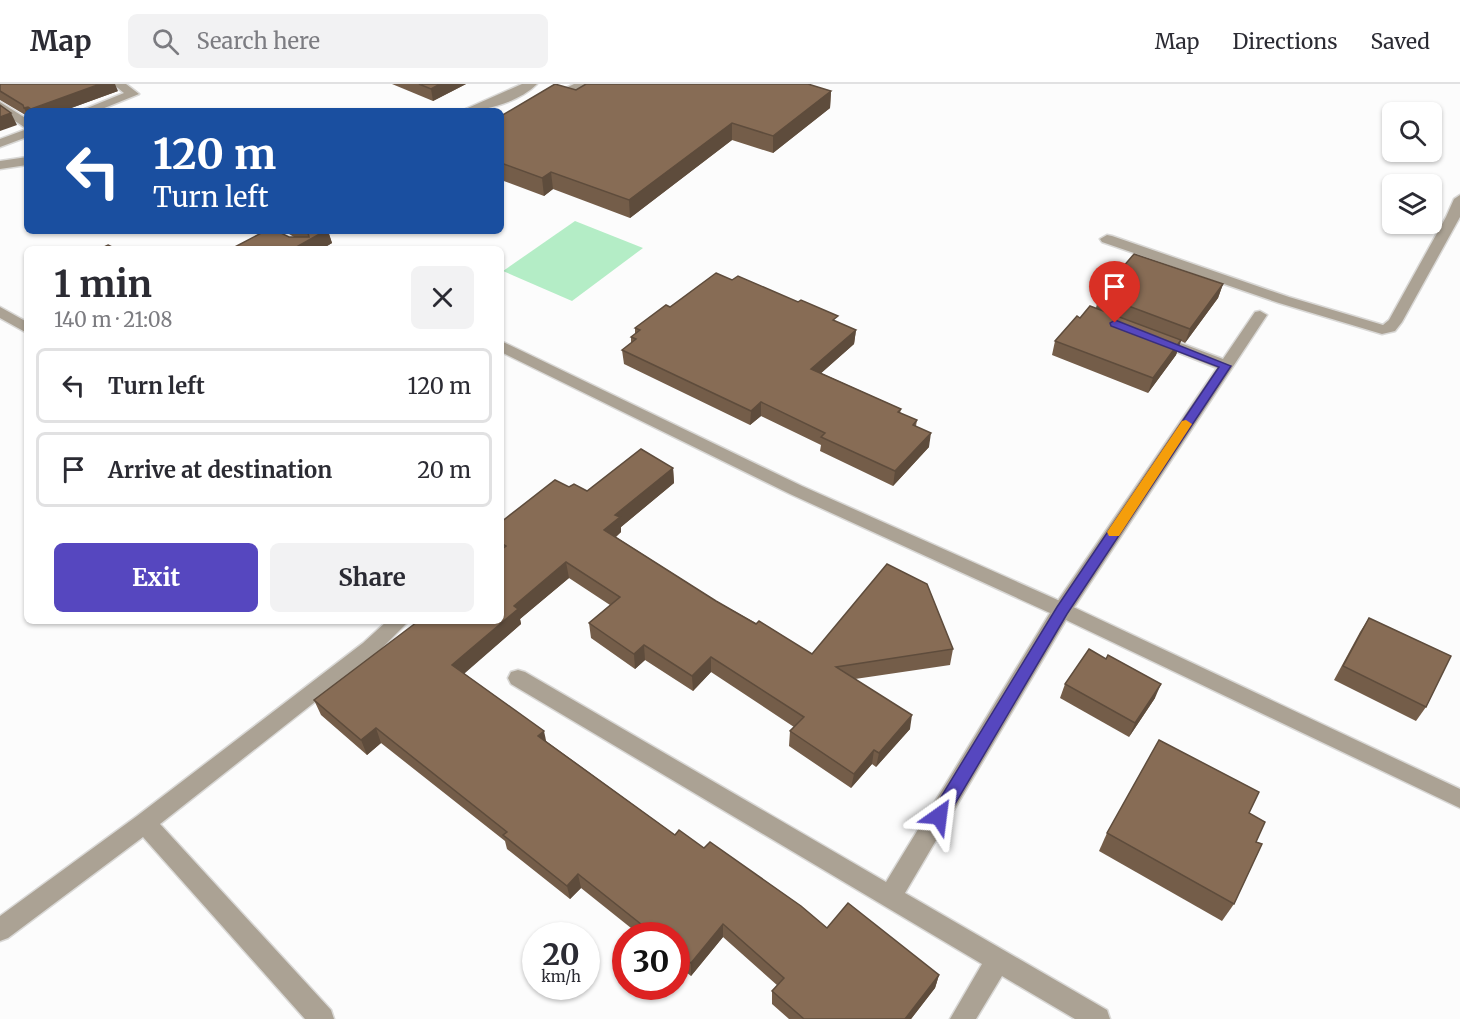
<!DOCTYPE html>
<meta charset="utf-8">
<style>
:root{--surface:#fff;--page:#f2f2f3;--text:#2b2b33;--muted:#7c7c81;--line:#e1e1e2;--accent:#5647bf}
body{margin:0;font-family:Merriweather,serif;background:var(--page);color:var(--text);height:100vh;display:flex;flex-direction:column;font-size:22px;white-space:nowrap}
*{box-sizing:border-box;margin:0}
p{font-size:20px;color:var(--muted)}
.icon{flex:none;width:33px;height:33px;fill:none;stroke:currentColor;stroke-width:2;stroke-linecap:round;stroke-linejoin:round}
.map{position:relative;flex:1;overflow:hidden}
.sheet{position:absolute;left:24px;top:162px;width:480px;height:378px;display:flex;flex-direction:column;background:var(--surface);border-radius:9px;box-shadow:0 2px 4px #0004}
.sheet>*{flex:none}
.guide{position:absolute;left:24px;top:24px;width:480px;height:126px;border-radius:9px;box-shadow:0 2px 4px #0004;background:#1a4fa0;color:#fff;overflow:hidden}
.tools{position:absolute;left:1382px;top:18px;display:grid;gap:12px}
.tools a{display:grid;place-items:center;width:60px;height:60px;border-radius:9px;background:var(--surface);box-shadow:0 2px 4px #0004;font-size:30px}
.speed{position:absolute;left:522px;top:838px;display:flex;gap:12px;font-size:30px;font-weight:700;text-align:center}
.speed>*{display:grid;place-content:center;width:78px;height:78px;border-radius:50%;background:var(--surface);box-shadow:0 2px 4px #0004;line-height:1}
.speed small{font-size:15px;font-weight:400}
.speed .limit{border:9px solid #d22;background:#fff;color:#111}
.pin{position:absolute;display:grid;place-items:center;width:51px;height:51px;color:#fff;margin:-62px -26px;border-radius:50% 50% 50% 0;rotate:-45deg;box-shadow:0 0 6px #0007}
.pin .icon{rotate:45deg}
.me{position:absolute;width:66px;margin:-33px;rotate:31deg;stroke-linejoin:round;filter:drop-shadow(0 0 4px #0008)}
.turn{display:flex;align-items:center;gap:21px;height:126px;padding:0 30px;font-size:27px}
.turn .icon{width:78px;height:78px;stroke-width:2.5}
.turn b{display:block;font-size:42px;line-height:51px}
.round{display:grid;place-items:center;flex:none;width:63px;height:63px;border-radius:9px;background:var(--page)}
.head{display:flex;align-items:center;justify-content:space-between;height:102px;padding:0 30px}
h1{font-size:36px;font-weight:700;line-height:45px}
.action{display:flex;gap:12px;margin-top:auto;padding:12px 30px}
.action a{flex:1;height:69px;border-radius:9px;background:var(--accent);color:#fff;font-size:24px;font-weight:700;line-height:69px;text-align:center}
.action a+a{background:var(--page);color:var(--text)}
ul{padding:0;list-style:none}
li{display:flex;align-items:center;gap:18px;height:75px;margin:0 12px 9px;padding:0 18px;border:3px solid var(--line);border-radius:9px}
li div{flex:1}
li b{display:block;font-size:22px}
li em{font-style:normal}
header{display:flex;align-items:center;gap:36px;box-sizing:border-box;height:84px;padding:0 30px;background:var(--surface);border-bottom:2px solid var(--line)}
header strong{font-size:28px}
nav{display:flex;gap:33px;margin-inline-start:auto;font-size:21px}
.search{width:420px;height:54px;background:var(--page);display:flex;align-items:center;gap:15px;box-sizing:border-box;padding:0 21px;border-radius:9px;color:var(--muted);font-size:22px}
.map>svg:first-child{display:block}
.green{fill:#b4edc6}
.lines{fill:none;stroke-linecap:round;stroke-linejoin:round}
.lane-casing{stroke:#d9d8d6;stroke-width:3}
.street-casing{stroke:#d9d8d6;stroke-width:3}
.lane{fill:#aba294;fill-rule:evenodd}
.street{fill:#aba294;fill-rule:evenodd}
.wall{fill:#745d49}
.shaded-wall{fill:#5e4c3c}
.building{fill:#876c55;stroke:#5e4c3c;stroke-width:1.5}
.route{fill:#5647bf;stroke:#382e7c;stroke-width:1.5}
.slow{fill:#f59e0b}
</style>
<header>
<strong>Map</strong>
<div class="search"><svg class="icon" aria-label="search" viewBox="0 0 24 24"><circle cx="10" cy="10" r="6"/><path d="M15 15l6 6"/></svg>Search here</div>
<nav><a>Map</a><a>Directions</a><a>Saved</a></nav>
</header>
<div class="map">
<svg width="1460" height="935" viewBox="0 0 1460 935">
<rect width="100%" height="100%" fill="#fcfcfc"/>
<path class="green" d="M 575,137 L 643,164 L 572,217 L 503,187 Z"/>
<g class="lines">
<defs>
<path id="lane" d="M 1260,227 L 1267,231 L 1069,531 L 1062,533 L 1055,531 L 1053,526 L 1055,521 L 1217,284 L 1152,258 L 1150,255 L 1152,252 L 1162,252 L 1223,275 L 1255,228 Z"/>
<g id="street">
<path d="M 113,0 L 126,0 L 139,10 L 97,27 L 80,27 L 124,9 Z"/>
<path d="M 522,0 L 537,0 C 519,18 486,27 461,27 Z"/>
<path d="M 574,0 L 589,0 L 554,17 L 546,17 L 544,15 Z"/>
<path d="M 0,18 L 27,35 L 27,45 L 0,27 Z"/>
<path d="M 27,45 L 27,53 L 0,63 L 0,55 Z"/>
<path d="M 27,73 L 27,81 L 0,85 L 0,77 Z"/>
<path d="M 1460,111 L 1460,133 L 1402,238 L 1395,247 L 1382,250 L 1279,219 L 1102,158 L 1100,155 L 1107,151 L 1112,152 L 1289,213 L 1383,241 L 1389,236 L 1446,133 L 1454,115 Z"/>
<path d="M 0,223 L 27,238 L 27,249 L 0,234 Z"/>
<path d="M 501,257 L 802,402 L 1069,521 L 1460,705 L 1460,724 L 1066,536 L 905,809 L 1107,926 L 1110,935 L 1075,935 L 1002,892 L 976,935 L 950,935 L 982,880 L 511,600 L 508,594 L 511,588 L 518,586 L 525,588 L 886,798 L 1050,529 L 790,410 L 501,268 Z"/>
<path d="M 387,537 L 409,537 L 377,569 L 160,740 L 331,926 L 334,935 L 305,935 L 143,753 L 8,854 L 0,857 L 0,832 L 137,732 L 363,559 Z"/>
</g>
</defs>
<use href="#lane" class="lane-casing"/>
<use href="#street" class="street-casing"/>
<use href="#lane" class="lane"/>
<use href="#street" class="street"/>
</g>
<g class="wall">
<path d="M 0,0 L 118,7 L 63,27 L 27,27 L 27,32 L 0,16 Z"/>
<path d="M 392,0 L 466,0 L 433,17 Z"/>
<path d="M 576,6 L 831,7 L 830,24 L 773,69 L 732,56 L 630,134 L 553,105 L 544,112 L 501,96 L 501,32 Z"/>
<path d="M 288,147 L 328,147 L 332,159 L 322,165 L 231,165 L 294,153 L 289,150 Z"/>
<path d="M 1223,200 L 1218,214 L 1185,259 L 1181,257 L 1176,271 L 1148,309 L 1052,271 L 1055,257 L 1080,234 L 1096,224 L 1099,211 Z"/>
<path d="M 670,223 L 837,238 L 856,246 L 854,260 L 821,289 L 901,325 L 900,329 L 917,336 L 916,342 L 929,363 L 893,402 L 820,367 L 821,361 L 761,332 L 750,341 L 624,280 L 622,266 L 631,259 L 631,253 L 635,250 L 635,244 Z"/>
<path d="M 673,384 L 674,399 L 621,443 L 621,448 L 616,453 L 716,517 L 812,570 L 953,565 L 950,581 L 855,595 L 910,645 L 876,683 L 872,680 L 851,704 L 789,662 L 790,647 L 794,643 L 711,588 L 693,607 L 645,576 L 635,585 L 591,554 L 589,539 L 610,521 L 569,494 L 520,535 L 521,540 L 464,589 L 546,657 L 675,751 L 704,764 L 827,844 L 939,891 L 935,904 L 911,935 L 789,935 L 772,920 L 772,907 L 778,902 L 723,853 L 691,892 L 676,880 L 676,852 L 641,852 L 581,804 L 570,815 L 507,765 L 505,757 L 381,659 L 367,671 L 321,631 L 314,616 L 415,540 L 414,537 L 501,537 L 501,438 L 569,403 L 587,407 Z"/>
<path d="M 1369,534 L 1426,623 L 1416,637 L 1334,596 L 1360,548 Z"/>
<path d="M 1106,575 L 1155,614 L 1129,653 L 1060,614 L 1065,600 Z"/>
<path d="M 1249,729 L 1256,758 L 1234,820 L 1222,837 L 1099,767 L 1107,749 Z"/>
</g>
<g class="shaded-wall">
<path d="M 100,0 L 115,0 L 118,7 L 63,27 L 32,27 L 31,25 Z"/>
<path d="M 440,0 L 466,0 L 433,17 L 431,5 Z"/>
<path d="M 831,7 L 830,24 L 773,69 L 773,52 Z"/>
<path d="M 28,23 L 30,27 L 27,27 L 27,31 L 24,24 Z"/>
<path d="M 11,29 L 17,41 L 0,47 L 0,33 Z"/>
<path d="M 732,39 L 732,56 L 630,134 L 629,116 Z"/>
<path d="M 551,88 L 553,105 L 544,112 L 542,94 Z"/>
<path d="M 325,147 L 328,147 L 332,159 L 322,165 L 293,165 Z"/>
<path d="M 1223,200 L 1218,214 L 1185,259 L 1190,245 Z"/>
<path d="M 856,246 L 854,260 L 810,299 L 811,285 Z"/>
<path d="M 1181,256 L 1176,271 L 1148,309 L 1153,294 Z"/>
<path d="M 761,318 L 761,332 L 750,341 L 751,327 Z"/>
<path d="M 931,349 L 929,363 L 893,402 L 895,387 Z"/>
<path d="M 673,384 L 674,399 L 621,443 L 621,448 L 606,461 L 604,446 L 615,431 Z"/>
<path d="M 566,478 L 569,494 L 520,535 L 521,540 L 457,596 L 452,581 L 514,522 Z"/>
<path d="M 644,561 L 645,576 L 635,585 L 634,570 Z"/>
<path d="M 711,573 L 711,588 L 693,607 L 692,592 Z"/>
<path d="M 1161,600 L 1155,614 L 1129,653 L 1135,639 Z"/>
<path d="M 912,631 L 910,645 L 876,683 L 879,669 Z"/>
<path d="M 376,644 L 381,659 L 367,671 L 361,656 Z"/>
<path d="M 544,647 L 547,661 L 538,652 Z"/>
<path d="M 874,666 L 872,680 L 851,704 L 854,690 Z"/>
<path d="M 578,790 L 581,804 L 570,815 L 567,802 Z"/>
<path d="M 723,840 L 723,853 L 691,892 L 691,879 Z"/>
<path d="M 939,891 L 935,904 L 911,935 L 905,935 Z"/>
</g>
<g class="building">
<path d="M 0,0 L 100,0 L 31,25 L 28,23 L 24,24 L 23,21 L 0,7 Z"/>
<path d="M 419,0 L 440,0 L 431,5 Z"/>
<path d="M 555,0 L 576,6 L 586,0 L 808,0 L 831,7 L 773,52 L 732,39 L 629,116 L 551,88 L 542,94 L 501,79 L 501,32 Z"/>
<path d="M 0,21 L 11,29 L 0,33 Z"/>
<path d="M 265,147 L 277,147 L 289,153 L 309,153 L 308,149 L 304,147 L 325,147 L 293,165 L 231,165 Z"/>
<path d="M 108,161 L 116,165 L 100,165 Z"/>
<path d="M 1134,170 L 1223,200 L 1190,245 L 1099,211 Z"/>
<path d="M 716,189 L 732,196 L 738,192 L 798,218 L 801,216 L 838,232 L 833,236 L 856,246 L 811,285 L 901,325 L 898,328 L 917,336 L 913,341 L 931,349 L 895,387 L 821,353 L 825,349 L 761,318 L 751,327 L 622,266 L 636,255 L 631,253 L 640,246 L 635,244 L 666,221 L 670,223 Z"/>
<path d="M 1090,222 L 1181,256 L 1153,294 L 1055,257 L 1077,232 L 1080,234 Z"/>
<path d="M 641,365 L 673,384 L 615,431 L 620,433 L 604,446 L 716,517 L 756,540 L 759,537 L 812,570 L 887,480 L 927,500 L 953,565 L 836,583 L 912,631 L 879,669 L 874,666 L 854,690 L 790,647 L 804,633 L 711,573 L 692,592 L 644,561 L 634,570 L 589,539 L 620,513 L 566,478 L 514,522 L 518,525 L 452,581 L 544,647 L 538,652 L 675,751 L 679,746 L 704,764 L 710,758 L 801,822 L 827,844 L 848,819 L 939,891 L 905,935 L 804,935 L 772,907 L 784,894 L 723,840 L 691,879 L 676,868 L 676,852 L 656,852 L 578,790 L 567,802 L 503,751 L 507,748 L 376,644 L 361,656 L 314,616 L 417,538 L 415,537 L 501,537 L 501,466 L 506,462 L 501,459 L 501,438 L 555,396 L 569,403 L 574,400 L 587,407 Z"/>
<path d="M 1369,534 L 1451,572 L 1426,623 L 1343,582 Z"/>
<path d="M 1089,565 L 1106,575 L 1108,571 L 1161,600 L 1135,639 L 1065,600 Z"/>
<path d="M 1159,656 L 1259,708 L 1249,729 L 1265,738 L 1256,758 L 1262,760 L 1234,820 L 1107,749 Z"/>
</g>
<path class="route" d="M 1115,236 L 1231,282 L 1067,530 L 945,737 L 939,739 L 933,737 L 931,732 L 933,726 L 1057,523 L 1219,283 L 1111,242 L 1110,239 Z"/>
<path class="slow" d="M 1186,336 L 1192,340 L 1119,452 L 1109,452 L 1107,448 L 1109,445 L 1182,337 Z"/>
</svg>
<div class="tools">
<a><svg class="icon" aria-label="search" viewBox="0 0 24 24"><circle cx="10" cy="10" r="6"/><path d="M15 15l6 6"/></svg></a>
<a><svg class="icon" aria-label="layers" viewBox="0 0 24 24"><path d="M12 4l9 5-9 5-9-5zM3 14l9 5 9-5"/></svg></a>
</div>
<div class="speed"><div>20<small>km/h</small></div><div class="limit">30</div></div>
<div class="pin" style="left:1115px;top:239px;background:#d93025"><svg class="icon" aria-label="arrive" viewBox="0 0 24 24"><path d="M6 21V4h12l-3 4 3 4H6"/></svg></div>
<svg class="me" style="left:939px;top:732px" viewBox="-20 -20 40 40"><path d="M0-17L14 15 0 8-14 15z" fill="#5647bf" stroke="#fff" stroke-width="4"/></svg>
<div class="guide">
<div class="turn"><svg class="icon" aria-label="left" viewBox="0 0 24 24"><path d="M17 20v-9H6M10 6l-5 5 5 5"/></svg><div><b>120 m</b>Turn left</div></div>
</div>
<section class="sheet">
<div class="head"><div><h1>1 min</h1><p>140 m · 21:08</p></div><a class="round"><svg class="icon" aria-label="close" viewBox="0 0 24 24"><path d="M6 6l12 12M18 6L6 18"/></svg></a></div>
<ul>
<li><svg class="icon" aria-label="left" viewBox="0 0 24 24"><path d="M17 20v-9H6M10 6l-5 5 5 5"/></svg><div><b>Turn left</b></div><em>120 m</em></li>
<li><svg class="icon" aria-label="arrive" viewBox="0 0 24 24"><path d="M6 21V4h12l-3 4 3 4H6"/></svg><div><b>Arrive at destination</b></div><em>20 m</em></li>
</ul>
<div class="action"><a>Exit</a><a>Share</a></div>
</section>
</div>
